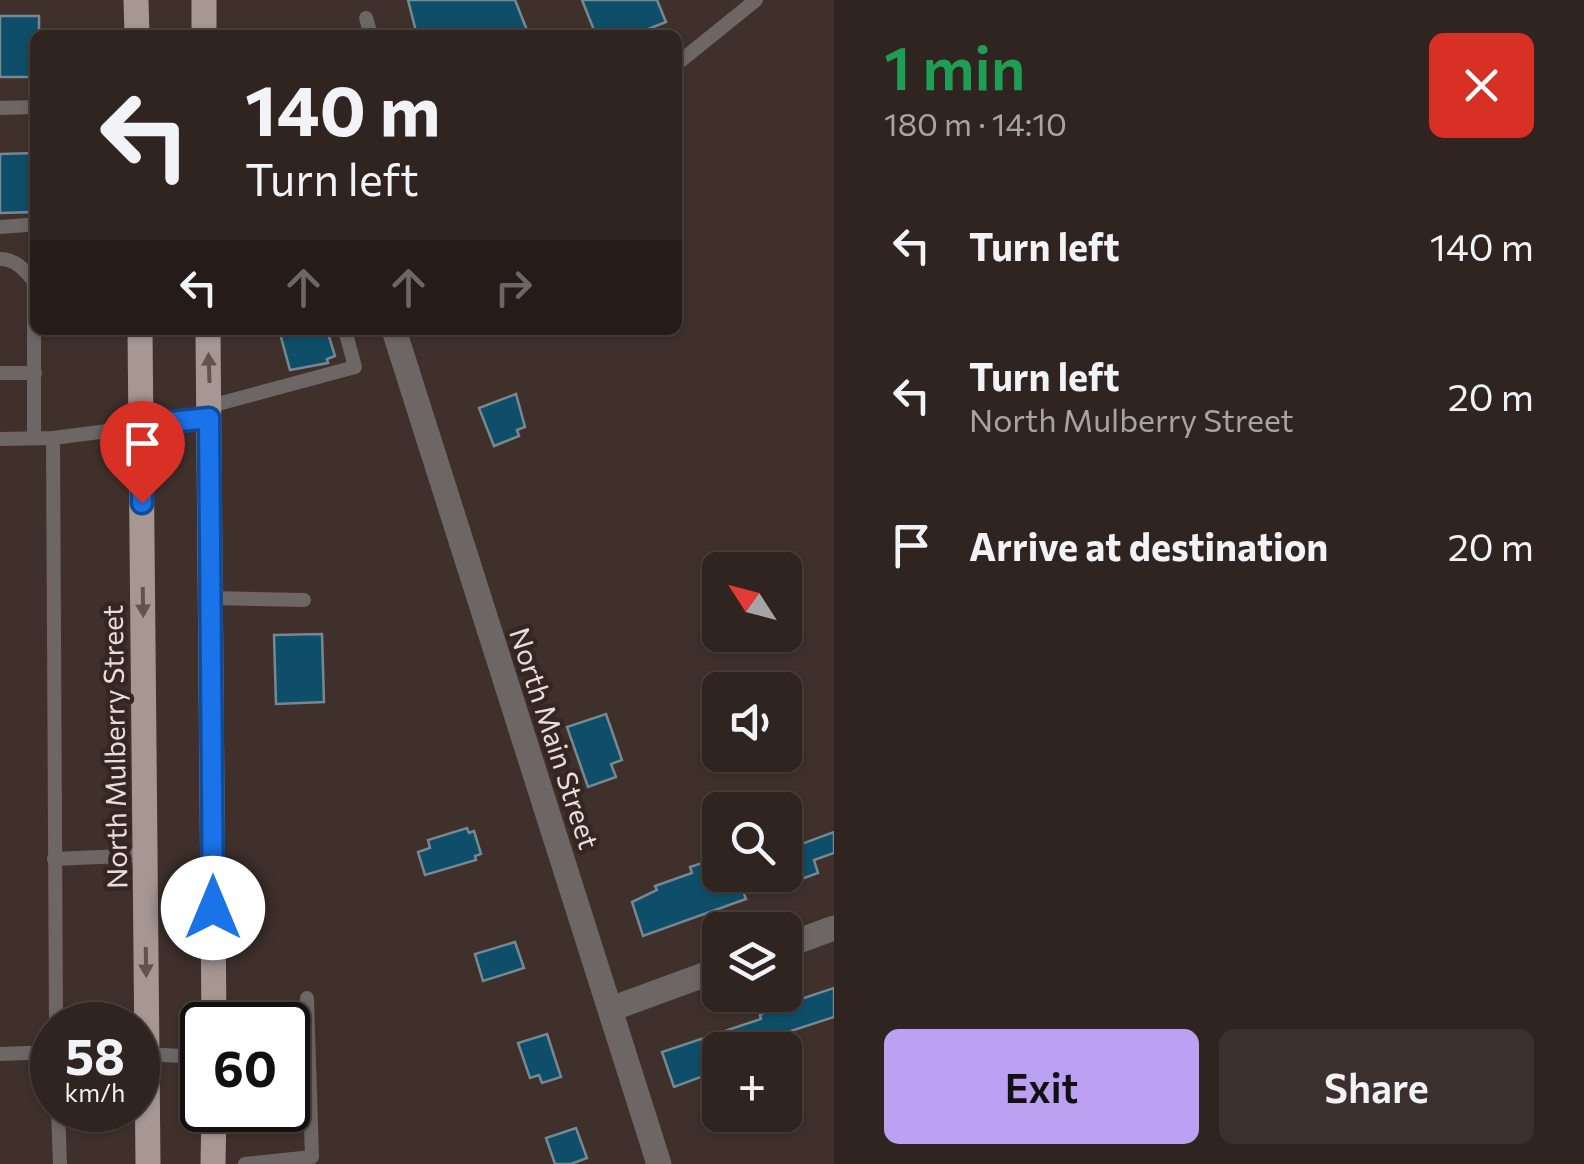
<!DOCTYPE html>
<meta charset="utf-8">
<style>
:root{--surface:#2f2420;--page:#3b302d;--text:#f1f3f6;--muted:#a7a4a5;--line:#4a413e;--accent:#bca0f2}
body{margin:0;font-family:Commissioner,sans-serif;background:var(--page);color:var(--text);height:100vh;display:flex;flex-direction:column;font-size:38px;white-space:nowrap}
*{box-sizing:border-box;margin:0}
p{font-size:32px;color:var(--muted)}
.icon{flex:none;width:55px;height:55px;fill:none;stroke:currentColor;stroke-width:2;stroke-linecap:round;stroke-linejoin:round}
.map{position:relative;flex:1;overflow:hidden}
.side{display:flex;flex-direction:column;background:var(--surface);width:750px}
.side>*{flex:none}
.banner{position:absolute;left:30px;top:30px;width:652px;height:305px;border-radius:15px;box-shadow:0 2px 8px #0004,0 0 0 2px var(--line);background:#2f2420;color:var(--text);overflow:hidden}
.needle{width:65px;rotate:306deg}
.buttons{position:absolute;left:702px;top:552px;display:grid;gap:20px}
.buttons a{display:grid;place-items:center;width:100px;height:100px;border-radius:15px;background:var(--surface);box-shadow:0 2px 8px #0004,0 0 0 2px var(--line);font-size:50px}
.speed{position:absolute;left:30px;top:1002px;display:flex;gap:20px;font-size:50px;font-weight:700;text-align:center}
.speed>*{display:grid;place-content:center;width:130px;height:130px;border-radius:50%;background:var(--surface);box-shadow:0 2px 8px #0004,0 0 0 2px var(--line);line-height:1}
.speed small{font-size:25px;font-weight:400}
.speed .limit{border:5px solid #111;border-radius:15px;background:#fff;color:#111}
.pin{position:absolute;display:grid;place-items:center;width:85px;height:85px;color:#fff;margin:-102px -42px;border-radius:50% 50% 50% 0;rotate:-45deg;box-shadow:0 0 10px #0007}
.pin .icon{rotate:45deg}
.me{position:absolute;width:110px;margin:-55px;rotate:0deg;stroke-linejoin:round;filter:drop-shadow(0 0 8px #0008)}
.turn{display:flex;align-items:center;gap:35px;height:210px;padding:0 50px;font-size:45px}
.turn .icon{width:130px;height:130px;stroke-width:2.5}
.turn b{display:block;font-size:70px;line-height:85px}
.lanes{display:flex;align-items:center;height:95px;padding:0 50px;background:#0003;justify-content:center;gap:50px;direction:ltr}
.lanes .off{opacity:.35}
.round{display:grid;place-items:center;flex:none;width:105px;height:105px;border-radius:15px;background:var(--page)}
.headline{display:flex;align-items:center;justify-content:space-between;height:170px;padding:0 50px}
h1{font-size:60px;font-weight:600;line-height:75px;color:#1e9e55}
.cta{display:flex;gap:20px;margin-top:auto;padding:20px 50px}
.cta a{flex:1;height:115px;border-radius:15px;background:var(--accent);color:#111;font-size:40px;font-weight:600;line-height:115px;text-align:center}
.cta a+a{background:var(--page);color:var(--text)}
ul{padding:0;list-style:none}
li{display:flex;align-items:center;gap:30px;height:150px;padding:0 50px}
li div{flex:1}
li b{display:block;font-size:38px}
li em{font-style:normal}
main{display:flex;flex:1;min-height:0}
.map>svg:first-child{display:block}
.building{fill:#0f4e68;stroke:#778891;stroke-width:2.5}
.lines{fill:none;stroke-linecap:round;stroke-linejoin:round}
.service{stroke:#6e6664;stroke-width:14}
.minor{stroke:#6e6664;stroke-width:25}
.tertiary{stroke:#6e6664;stroke-width:25}
.primary{stroke:#a79792;stroke-width:25}
.oneway{fill:#63534e}
.route-casing{stroke:#114b97;stroke-width:25}
.route{stroke:#1a73e8;stroke-width:18}
.labels{text-anchor:middle;dominant-baseline:central;stroke-width:9;stroke-linejoin:round;paint-order:stroke}
.street-label{font-size:28px;fill:#e7ddd9;stroke:#352621}
</style>
<main>
<div class="map">
<svg width="834" height="1164" viewBox="0 0 834 1164">
<rect width="100%" height="100%" fill="#3f302b"/>
<g class="building">
<path d="M 408,0 L 515,0 L 529,35 L 417,35 Z"/>
<path d="M 582,0 L 657,0 L 666,22 L 633,35 L 596,35 Z"/>
<path d="M 0,16 L 39,16 L 39,35 L 35,35 L 35,77 L 0,77 Z"/>
<path d="M 35,153 L 35,212 L 0,213 L 0,154 Z"/>
<path d="M 279,330 L 327,330 L 335,356 L 327,359 L 328,363 L 290,370 Z"/>
<path d="M 516,394 L 525,427 L 517,430 L 519,436 L 494,446 L 479,408 Z"/>
<path d="M 322,634 L 324,702 L 276,704 L 274,635 Z"/>
<path d="M 606,714 L 622,760 L 611,764 L 616,777 L 588,787 L 567,727 Z"/>
<path d="M 467,828 L 469,833 L 474,831 L 481,854 L 475,856 L 476,860 L 425,875 L 418,852 L 430,848 L 428,840 Z"/>
<path d="M 834,832 L 834,853 L 814,860 L 818,873 L 785,885 L 785,850 Z"/>
<path d="M 704,852 L 720,862 L 720,875 L 737,875 L 746,899 L 643,936 L 632,902 L 657,890 L 655,886 L 692,873 L 690,867 L 702,863 Z"/>
<path d="M 515,942 L 524,968 L 483,981 L 475,954 Z"/>
<path d="M 834,988 L 834,1017 L 769,1038 L 771,1046 L 759,1050 L 720,1050 L 720,1070 L 674,1087 L 662,1052 L 761,1019 L 760,1015 L 771,1009 Z"/>
<path d="M 547,1034 L 561,1077 L 542,1083 L 539,1075 L 530,1078 L 518,1043 Z"/>
<path d="M 576,1128 L 587,1158 L 571,1164 L 555,1164 L 546,1138 Z"/>
</g>
<g class="lines">
<g class="service">
<path d="M 366,18 L 371,35"/>
<path d="M 678,63 L 756,0"/>
<path d="M 0,108 L 35,107"/>
<path d="M 0,227 L 27,225"/>
<path d="M 0,259 C 15,259 25,270 34,281 L 34,438"/>
<path d="M 0,373 L 35,373"/>
<path d="M 210,406 L 355,367 L 345,330"/>
<path d="M 53,438 L 56,1025"/>
<path d="M 0,439 L 53,438 L 209,418"/>
<path d="M 211,598 L 304,600"/>
<path d="M 54,859 L 145,855"/>
<path d="M 0,1054 L 52,1052"/>
<path d="M 143,1054 L 202,1057"/>
<path d="M 58,1110 L 60,1164"/>
<path d="M 245,1164 L 312,1157 L 307,998"/>
</g>
<g class="minor">
<path d="M 785,946 L 834,928"/>
<path d="M 611,1009 L 720,969"/>
</g>
<path class="tertiary" d="M 394,330 L 659,1164"/>
<g class="primary">
<path d="M 136,0 L 137,35"/>
<path d="M 204,35 L 204,0"/>
<path d="M 140,330 L 148,1164"/>
<path d="M 208,330 L 214,1025"/>
<path d="M 213,1164 L 214,1110"/>
</g>
</g>
<defs><path id="oneway-solid" d="M-6-.8H1V-3.2L6.5 0L1 3.2V.8H-6Z" transform="scale(2.5)"/></defs>
<g class="oneway">
<use href="#oneway-solid" transform="translate(209 368) rotate(-92)"/>
<use href="#oneway-solid" transform="translate(143 602) rotate(89)"/>
<use href="#oneway-solid" transform="translate(146 962) rotate(89)"/>
</g>
<g class="lines">
<defs>
<path id="route" d="M 142,503 L 141,425 L 209,418 L 213,908"/>
</defs>
<use href="#route" class="route-casing"/>
<use href="#route" class="route"/>
</g>
<g class="labels">
<g class="street-label">
<text transform="translate(555 738) rotate(72)">North Main Street</text>
<text transform="translate(114 747) rotate(-91)">North Mulberry Street</text>
</g>
</g>
</svg>
<div class="buttons">
<a><svg class="needle" viewBox="-14 -14 28 28"><path d="M0-13l5 13h-10z" fill="#e53935"/><path d="M0 13l5-13h-10z" fill="#a7a4a5"/></svg></a>
<a><svg class="icon" aria-label="sound" viewBox="0 0 24 24"><path d="M4 9h4l5-4v14l-5-4H4zM17 9q2 3 0 6"/></svg></a>
<a><svg class="icon" aria-label="search" viewBox="0 0 24 24"><circle cx="10" cy="10" r="6"/><path d="M15 15l6 6"/></svg></a>
<a><svg class="icon" aria-label="layers" viewBox="0 0 24 24"><path d="M12 4l9 5-9 5-9-5zM3 14l9 5 9-5"/></svg></a>
<a>+</a>
</div>
<div class="speed"><div>58<small>km/h</small></div><div class="limit">60</div></div>
<div class="pin" style="left:142px;top:503px;background:#d93025"><svg class="icon" aria-label="arrive" viewBox="0 0 24 24"><path d="M6 21V4h12l-3 4 3 4H6"/></svg></div>
<svg class="me" style="left:213px;top:908px" viewBox="-20 -20 40 40"><circle r="19" fill="#fff"/><path d="M0-13L10 11 0 6-10 11z" fill="#1a73e8"/></svg>
<div class="banner">
<div class="turn"><svg class="icon" aria-label="left" viewBox="0 0 24 24"><path d="M17 20v-9H6M10 6l-5 5 5 5"/></svg><div><b>140 m</b>Turn left</div></div>
<div class="lanes"><svg class="icon" aria-label="left" viewBox="0 0 24 24"><path d="M17 20v-9H6M10 6l-5 5 5 5"/></svg><svg class="icon off" aria-label="ahead" viewBox="0 0 24 24"><path d="M12 20V5M6 11l6-6 6 6"/></svg><svg class="icon off" aria-label="ahead" viewBox="0 0 24 24"><path d="M12 20V5M6 11l6-6 6 6"/></svg><svg class="icon off" aria-label="right" viewBox="0 0 24 24"><path d="M7 20v-9h11M14 6l5 5-5 5"/></svg></div>
</div>
</div>
<section class="side">
<div class="headline"><div><h1>1 min</h1><p>180 m · 14:10</p></div><a class="round" style="background:#d93025;color:#fff"><svg class="icon" aria-label="close" viewBox="0 0 24 24"><path d="M6 6l12 12M18 6L6 18"/></svg></a></div>
<ul>
<li><svg class="icon" aria-label="left" viewBox="0 0 24 24"><path d="M17 20v-9H6M10 6l-5 5 5 5"/></svg><div><b>Turn left</b></div><em>140 m</em></li>
<li><svg class="icon" aria-label="left" viewBox="0 0 24 24"><path d="M17 20v-9H6M10 6l-5 5 5 5"/></svg><div><b>Turn left</b><p>North Mulberry Street</p></div><em>20 m</em></li>
<li><svg class="icon" aria-label="arrive" viewBox="0 0 24 24"><path d="M6 21V4h12l-3 4 3 4H6"/></svg><div><b>Arrive at destination</b></div><em>20 m</em></li>
</ul>
<div class="cta"><a>Exit</a><a>Share</a></div>
</section>
</main>
